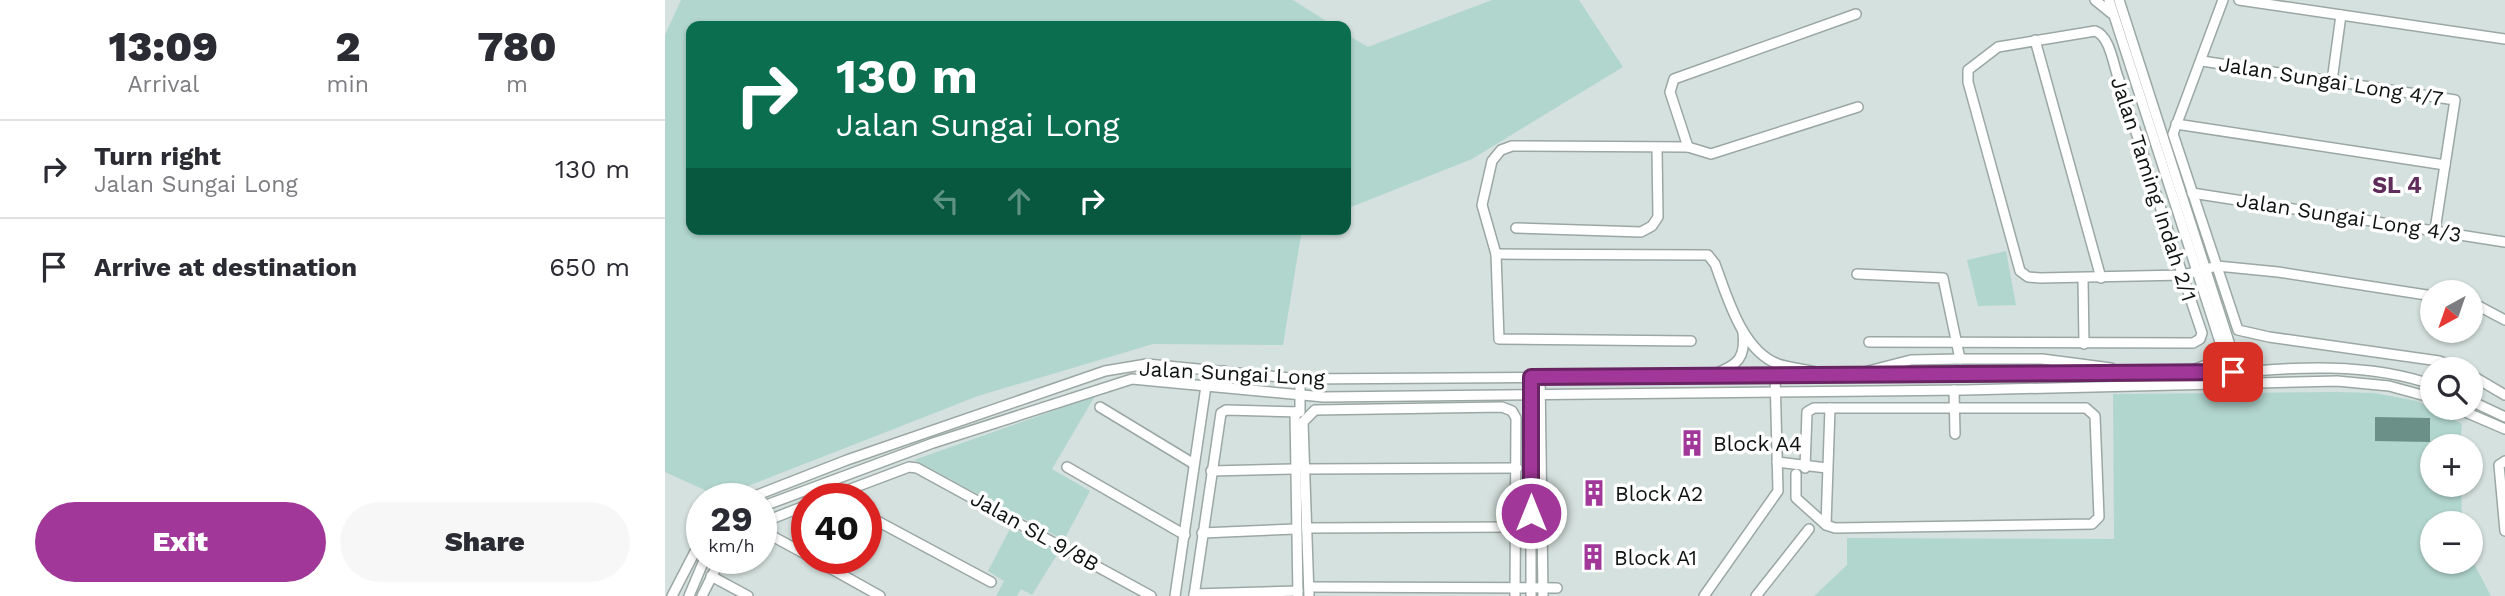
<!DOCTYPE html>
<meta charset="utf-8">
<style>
:root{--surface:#fff;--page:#f7f7f7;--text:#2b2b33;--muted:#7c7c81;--line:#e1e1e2;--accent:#a13799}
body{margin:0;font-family:"Work Sans",sans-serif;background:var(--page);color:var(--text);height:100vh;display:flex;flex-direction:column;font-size:26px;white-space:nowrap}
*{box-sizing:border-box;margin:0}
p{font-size:23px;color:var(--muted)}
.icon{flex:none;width:38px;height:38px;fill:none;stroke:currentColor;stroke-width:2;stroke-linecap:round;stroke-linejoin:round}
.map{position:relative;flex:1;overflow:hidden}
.drawer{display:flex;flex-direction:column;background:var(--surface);width:665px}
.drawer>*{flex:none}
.banner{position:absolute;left:21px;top:21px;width:665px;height:214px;border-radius:14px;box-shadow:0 2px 5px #0004;background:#0b6e4f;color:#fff;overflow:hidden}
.needle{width:46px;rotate:220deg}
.fabs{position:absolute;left:1755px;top:280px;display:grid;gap:14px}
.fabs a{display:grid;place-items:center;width:63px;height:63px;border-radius:50%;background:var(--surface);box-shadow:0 2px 5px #0004;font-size:35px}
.speed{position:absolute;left:21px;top:483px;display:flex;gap:14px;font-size:35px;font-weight:700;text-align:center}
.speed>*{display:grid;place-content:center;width:91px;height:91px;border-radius:50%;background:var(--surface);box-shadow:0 2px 5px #0004;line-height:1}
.speed small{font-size:18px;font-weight:400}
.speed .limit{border:10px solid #d22;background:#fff;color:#111}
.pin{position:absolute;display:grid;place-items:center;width:60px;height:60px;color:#fff;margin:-30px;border-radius:14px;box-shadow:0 4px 10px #0006}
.me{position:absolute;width:77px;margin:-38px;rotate:0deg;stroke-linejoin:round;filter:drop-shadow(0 0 5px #0008)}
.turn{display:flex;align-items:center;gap:24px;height:147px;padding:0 35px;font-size:32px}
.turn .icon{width:91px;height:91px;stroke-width:2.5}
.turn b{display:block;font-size:49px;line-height:60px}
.lanes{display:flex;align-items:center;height:66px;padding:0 35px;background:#0003;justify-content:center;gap:35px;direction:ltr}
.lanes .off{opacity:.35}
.eta{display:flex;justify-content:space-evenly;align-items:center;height:119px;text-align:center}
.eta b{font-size:42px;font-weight:800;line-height:49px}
.button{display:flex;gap:14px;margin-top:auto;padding:14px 35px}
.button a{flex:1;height:80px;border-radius:42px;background:var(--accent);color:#fff;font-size:28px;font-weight:800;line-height:80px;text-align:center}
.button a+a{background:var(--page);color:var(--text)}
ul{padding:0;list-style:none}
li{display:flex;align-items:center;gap:21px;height:98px;padding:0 35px;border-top:2px solid var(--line)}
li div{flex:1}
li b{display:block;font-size:26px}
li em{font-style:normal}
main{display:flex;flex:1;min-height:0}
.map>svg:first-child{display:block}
.green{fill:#b1d6ce}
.water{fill:#6b9088}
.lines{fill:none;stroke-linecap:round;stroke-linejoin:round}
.minor-casing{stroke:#9ba7a4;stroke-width:12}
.minor{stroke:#fff;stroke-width:9}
.route-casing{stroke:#692463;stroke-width:18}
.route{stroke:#a13799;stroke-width:12}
.labels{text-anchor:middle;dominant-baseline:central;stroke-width:7;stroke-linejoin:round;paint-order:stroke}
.street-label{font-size:21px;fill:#0f1312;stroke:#fff}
.poi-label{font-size:21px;fill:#0f1312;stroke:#fff;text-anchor:start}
.neighbourhood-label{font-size:23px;font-weight:bold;fill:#602c5b;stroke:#fff}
</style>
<main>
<section class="drawer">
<div class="eta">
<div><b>13:09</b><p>Arrival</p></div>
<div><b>2</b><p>min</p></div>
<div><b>780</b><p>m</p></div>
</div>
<ul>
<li><svg class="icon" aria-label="right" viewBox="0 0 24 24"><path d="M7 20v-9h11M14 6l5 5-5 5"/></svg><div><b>Turn right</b><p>Jalan Sungai Long</p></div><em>130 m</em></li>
<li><svg class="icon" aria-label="arrive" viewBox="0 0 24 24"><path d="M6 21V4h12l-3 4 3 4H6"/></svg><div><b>Arrive at destination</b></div><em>650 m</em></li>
</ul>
<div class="button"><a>Exit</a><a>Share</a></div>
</section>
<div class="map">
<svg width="1840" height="596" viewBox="0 0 1840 596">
<rect width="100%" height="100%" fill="#d5e1de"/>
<g class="green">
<path d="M 16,0 L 628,0 L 669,26 L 26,26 L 26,229 L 637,229 L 618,345 L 488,344 L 313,396 L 55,497 L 0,472 L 0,35 Z"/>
<path d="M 827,0 L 914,0 L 958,67 L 807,159 L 681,209 L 681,34 L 703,47 Z"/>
<path d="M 1341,251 L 1351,305 L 1313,306 L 1302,260 Z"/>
<path d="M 1670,392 L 1709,393 L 1752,401 L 1797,424 L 1795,446 L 1768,446 L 1768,485 L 1796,485 L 1797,523 L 1768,523 L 1768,562 L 1806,562 L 1806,558 L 1826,596 L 1149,596 L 1182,565 L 1182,538 L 1449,539 L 1448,394 Z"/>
<path d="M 430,396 L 387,469 L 425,491 L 399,540 L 249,460 Z"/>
<path d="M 346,527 L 393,553 L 367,595 L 356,589 L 352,596 L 331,596 L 339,581 L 323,571 Z"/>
</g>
<path class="water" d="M 1710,417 L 1765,418 L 1765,442 L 1710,441 Z"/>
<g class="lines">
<defs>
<g id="minor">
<path d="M 1430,0 L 1446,13"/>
<path d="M 1444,0 L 1566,376"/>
<path d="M 1454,0 L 1564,342 L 1570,376"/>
<path d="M 1558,0 L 1508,134 L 1573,330 L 1604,337 L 1774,361 L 1796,369"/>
<path d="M 1574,0 L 1840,39"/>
<path d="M 1370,40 L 1436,278"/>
<path d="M 1537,61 L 1790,100 L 1770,230"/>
<path d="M 1667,81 L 1676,15"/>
<path d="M 1511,124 L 1780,165"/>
<path d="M 1023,147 L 1005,92 L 1009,79 L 1191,14"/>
<path d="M 1527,193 L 1840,242"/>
<path d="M 851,228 L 976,232 L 987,226 L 993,217 L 992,149"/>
<path d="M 831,254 L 1043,255 L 1050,264 C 1062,296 1077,351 1113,364 C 1125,368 1139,369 1151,372"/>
<path d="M 1192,274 L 1278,278 L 1295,359"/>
<path d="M 1418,279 L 1419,344"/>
<path d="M 1806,302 L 1840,320"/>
<path d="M 1026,341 L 834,339 L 831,254 L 817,205 L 827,161 L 836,150 L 847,146 L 1023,147 L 1046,154 L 1193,107"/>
<path d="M 1204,342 L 1528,343 L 1535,339 L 1537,333 C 1508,248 1481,162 1453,77 C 1448,64 1445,36 1430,31 L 1333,47 L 1303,70 L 1303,82 L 1355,271 L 1363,277 L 1375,278 L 1518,275 L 1552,266 L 1613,272 L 1768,296"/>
<path d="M 1568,349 L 1581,363 L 1595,370"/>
<path d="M 1526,370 C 1541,366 1553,362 1556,346"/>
<path d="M 1203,371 L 1246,360 L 1295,359 L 1377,359 L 1446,368"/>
<path d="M 1049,374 C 1073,365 1081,358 1078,332"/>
<path d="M 1806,375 L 1840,395"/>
<path d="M 866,377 L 866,596"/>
<path d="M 875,377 L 878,596"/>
<path d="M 1289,390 L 1290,434"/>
<path d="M 1806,401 L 1840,417"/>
<path d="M 435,407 L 529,464"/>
<path d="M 1791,408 L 1840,429"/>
<path d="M 630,412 L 633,596"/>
<path d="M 1840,461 L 1834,465 L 1840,531"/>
<path d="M 1112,462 L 1162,468"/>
<path d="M 402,467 L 520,535"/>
<path d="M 641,469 L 852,468"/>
<path d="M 546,471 L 630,469"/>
<path d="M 1131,474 L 1131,498 L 1161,525 L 1170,528 L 1427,524 L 1434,517 L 1430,416 L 1421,408 L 1149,408 L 1142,412 L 1140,468"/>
<path d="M 82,499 L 182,460 L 440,371 L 482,364 L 635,379 L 1563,373 C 1629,367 1704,362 1768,385"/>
<path d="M 159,499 L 244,467 L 252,468 L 486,596"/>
<path d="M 96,507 L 268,443 L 467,379 L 659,397 L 1300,390 L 1672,381 L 1724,386 L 1768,398"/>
<path d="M 201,515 L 326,582"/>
<path d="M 96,523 L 142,505"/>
<path d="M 1161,525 L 1165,408"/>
<path d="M 642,528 L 851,527"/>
<path d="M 96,530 L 142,555"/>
<path d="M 537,533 L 631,529"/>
<path d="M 147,558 L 215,596"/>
<path d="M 46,576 L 83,596"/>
<path d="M 644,587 L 892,588"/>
<path d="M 529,594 L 633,591"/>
<path d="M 7,596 L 37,538"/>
<path d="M 24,596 L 40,558"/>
<path d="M 37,596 L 56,558"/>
<path d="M 510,596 L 541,386 L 559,371"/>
<path d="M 529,596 L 556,413 L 561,410 L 635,412 L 635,379"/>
<path d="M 644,596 L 638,422 L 650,410 L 837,407 L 847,411 L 851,418 L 850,596"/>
<path d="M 1039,596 L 1113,491 L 1110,375"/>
<path d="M 1091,596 L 1144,529"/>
</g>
</defs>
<use href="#minor" class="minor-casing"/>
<use href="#minor" class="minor"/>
</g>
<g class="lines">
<defs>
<path id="route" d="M 866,513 L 866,377 L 1568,372"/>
</defs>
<use href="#route" class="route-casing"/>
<use href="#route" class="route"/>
</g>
<defs>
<symbol id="building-bare" viewBox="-9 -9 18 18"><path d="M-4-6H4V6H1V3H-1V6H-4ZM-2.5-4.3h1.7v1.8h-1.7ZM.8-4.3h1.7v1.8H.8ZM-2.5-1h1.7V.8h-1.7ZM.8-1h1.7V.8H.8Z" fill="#a13799" stroke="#fff" stroke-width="2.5" paint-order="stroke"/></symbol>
</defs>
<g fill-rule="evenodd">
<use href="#building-bare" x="1008" y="424" width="38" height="38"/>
<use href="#building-bare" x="910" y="474" width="38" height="38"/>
<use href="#building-bare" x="909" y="538" width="38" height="38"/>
</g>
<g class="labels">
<g class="street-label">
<text transform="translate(1666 81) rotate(9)">Jalan Sungai Long 4/7</text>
<text transform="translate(1489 189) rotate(72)">Jalan Taming Indah 2/1</text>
<text transform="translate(1684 217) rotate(9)">Jalan Sungai Long 4/3</text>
<text transform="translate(567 373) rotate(3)">Jalan Sungai Long</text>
<text transform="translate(370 531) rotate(29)">Jalan SL 9/8B</text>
</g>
<g class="poi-label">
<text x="1048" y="443">Block A4</text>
<text x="950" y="493">Block A2</text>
<text x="949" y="557">Block A1</text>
</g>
<g class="neighbourhood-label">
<text x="1732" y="185">SL 4</text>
</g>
</g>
</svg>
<div class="fabs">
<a><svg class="needle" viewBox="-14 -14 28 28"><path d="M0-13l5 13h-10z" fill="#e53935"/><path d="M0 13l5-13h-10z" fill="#7c7c81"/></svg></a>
<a><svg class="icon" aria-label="search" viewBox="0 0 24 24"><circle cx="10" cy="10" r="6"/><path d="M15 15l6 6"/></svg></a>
<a>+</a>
<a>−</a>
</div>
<div class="speed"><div>29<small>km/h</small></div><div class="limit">40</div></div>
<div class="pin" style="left:1568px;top:372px;background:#d93025"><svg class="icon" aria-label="arrive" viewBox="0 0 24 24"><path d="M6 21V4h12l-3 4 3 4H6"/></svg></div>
<svg class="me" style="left:866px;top:513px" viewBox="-20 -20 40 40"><circle r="17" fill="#a13799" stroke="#fff" stroke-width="3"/><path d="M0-11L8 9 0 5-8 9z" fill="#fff"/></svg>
<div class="banner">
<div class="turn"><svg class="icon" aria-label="right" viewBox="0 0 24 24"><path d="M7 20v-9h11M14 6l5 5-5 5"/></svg><div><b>130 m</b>Jalan Sungai Long</div></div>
<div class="lanes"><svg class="icon off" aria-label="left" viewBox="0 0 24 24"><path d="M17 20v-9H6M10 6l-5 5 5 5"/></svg><svg class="icon off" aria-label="ahead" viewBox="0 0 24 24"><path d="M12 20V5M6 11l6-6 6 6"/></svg><svg class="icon" aria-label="right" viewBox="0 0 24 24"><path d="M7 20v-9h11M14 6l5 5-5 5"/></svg></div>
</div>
</div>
</main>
